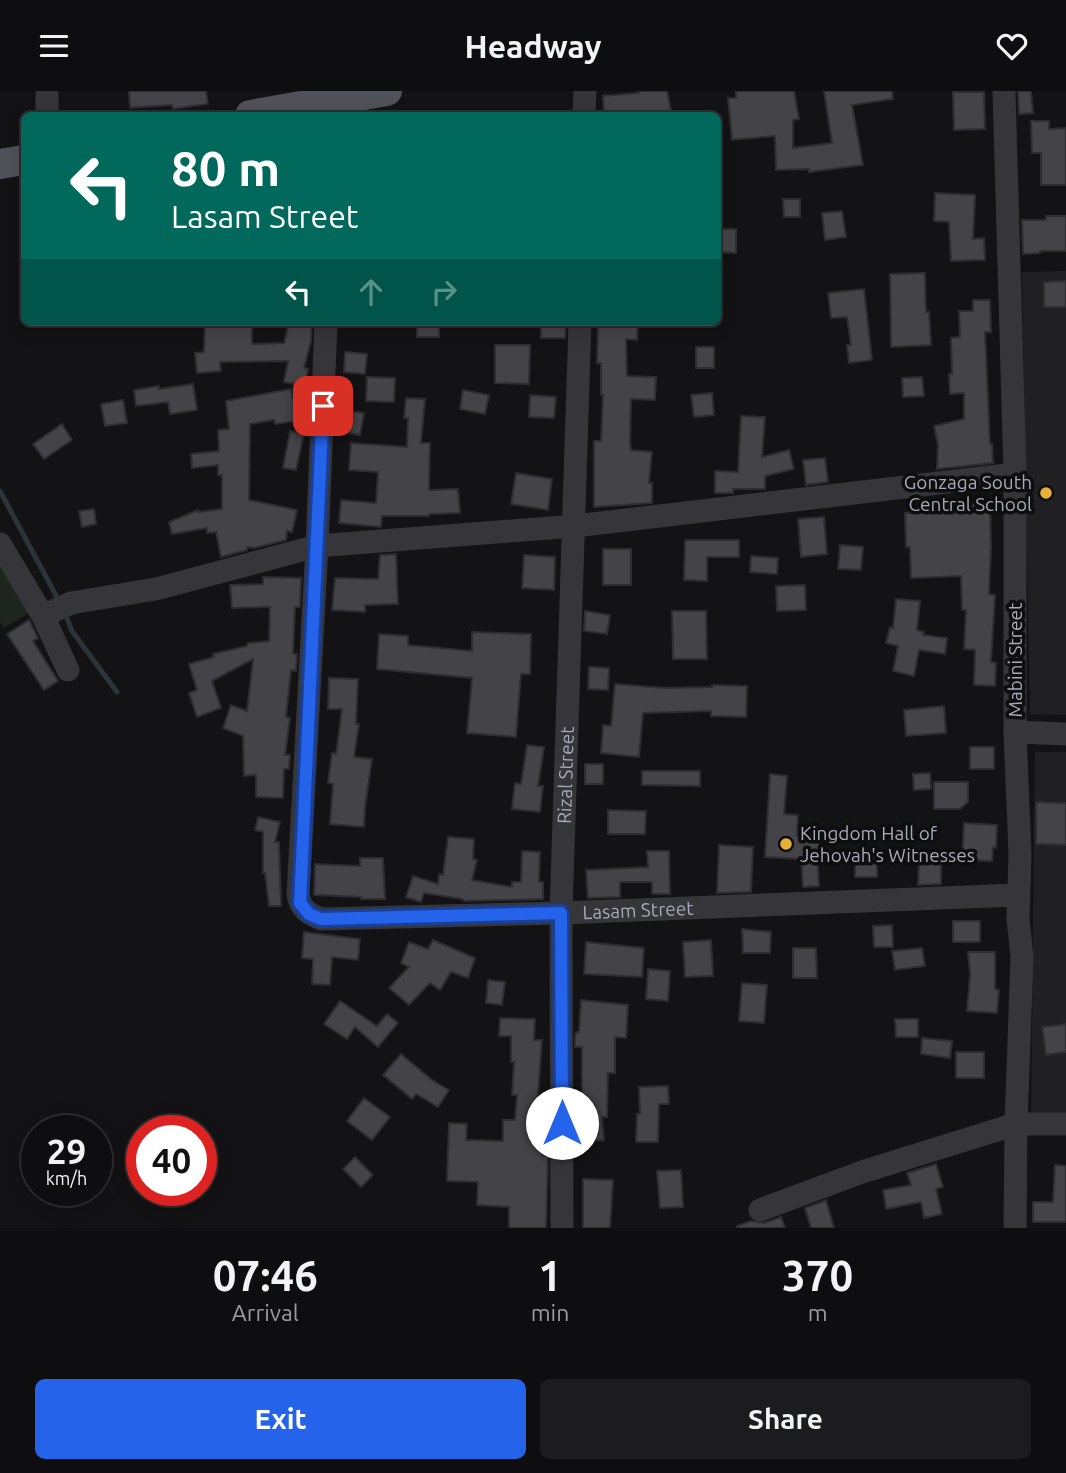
<!DOCTYPE html>
<style>
:root{--surface:#0e0e10;--page:#1c1c1e;--text:#f1f3f6;--muted:#9b9c9f;--line:#2e2e30;--accent:#2563eb}
body{margin:0;font-family:Ubuntu,sans-serif;background:var(--page);color:var(--text);height:100vh;display:flex;flex-direction:column;font-size:26px;white-space:nowrap}
*{box-sizing:border-box;margin:0}
p{font-size:23px;color:var(--muted)}
.icon{flex:none;width:38px;height:38px;fill:none;stroke:currentColor;stroke-width:2;stroke-linecap:round;stroke-linejoin:round}
.map{position:relative;height:1137px;overflow:hidden}
.side{display:flex;flex-direction:column;background:var(--surface);flex:1}
.side>*{flex:none}
.guide{position:absolute;left:21px;top:21px;width:700px;height:214px;border-radius:10px;box-shadow:0 4px 18px #0003,0 0 0 2px var(--line);background:#00695c;color:#fff;overflow:hidden}
.speed{position:absolute;left:21px;top:1024px;display:flex;gap:14px;font-size:35px;font-weight:700;text-align:center}
.speed>*{display:grid;place-content:center;width:91px;height:91px;border-radius:50%;background:var(--surface);box-shadow:0 4px 18px #0003,0 0 0 2px var(--line);line-height:1}
.speed small{font-size:18px;font-weight:400}
.speed .limit{border:10px solid #d22;background:#fff;color:#111}
.pin{position:absolute;display:grid;place-items:center;width:60px;height:60px;color:#fff;margin:-30px;border-radius:14px;box-shadow:0 4px 10px #0006}
.me{position:absolute;width:77px;margin:-38px;rotate:0deg;stroke-linejoin:round;filter:drop-shadow(0 0 5px #0008)}
.turn{display:flex;align-items:center;gap:24px;height:147px;padding:0 35px;font-size:32px}
.turn .icon{width:91px;height:91px;stroke-width:2.5}
.turn b{display:block;font-size:49px;line-height:60px}
.lanes{display:flex;align-items:center;height:66px;padding:0 35px;background:#0003;justify-content:center;gap:35px;direction:ltr}
.lanes .off{opacity:.35}
.eta{display:flex;justify-content:space-evenly;align-items:center;height:119px;text-align:center}
.eta b{font-size:42px;font-weight:600;line-height:49px}
.action{display:flex;gap:14px;margin-top:auto;padding:14px 35px}
.action a{flex:1;height:80px;border-radius:10px;background:var(--accent);color:#fff;font-size:28px;font-weight:600;line-height:80px;text-align:center}
.action a+a{background:var(--page);color:var(--text)}
header{display:flex;justify-content:space-between;align-items:center;height:91px;padding:0 35px;background:var(--surface);font-size:32px;font-weight:600}
.map>svg:first-child{display:block}
.built{fill:#201f22}
.green{fill:#1e251f}
.lines{fill:none;stroke-linecap:round;stroke-linejoin:round}
.stream{stroke:#2c343a;stroke-width:5}
.building{fill:#434348;stroke:#2e2d31;stroke-width:2}
.minor{stroke:#35353a;stroke-width:23}
.major{stroke:#515259;stroke-width:30}
.route-casing{stroke:#184099;stroke-width:18}
.route{stroke:#2563eb;stroke-width:12}
.poi-dot{fill:#eab036;stroke:#0e0e10;stroke-width:2.5}
.labels{text-anchor:middle;dominant-baseline:central;stroke-width:7;stroke-linejoin:round;paint-order:stroke}
.poi-label{font-size:19px;fill:#a6aab5;stroke:#0e0e10;text-anchor:end}
.street-label{font-size:19px;fill:#a6aab5;stroke:#0e0e10}
</style>
<header><svg class="icon" aria-label="menu" viewBox="0 0 24 24"><path d="M4 6h16M4 12h16M4 18h16"/></svg>Headway<svg class="icon" aria-label="heart" viewBox="0 0 24 24"><path d="M12 20l-8-8c-3-5 5-10 8-4 3-6 11-1 8 4z"/></svg></header>
<div class="map">
<svg width="1066" height="1137" viewBox="0 0 1066 1137">
<rect width="100%" height="100%" fill="#131315"/>
<g class="built">
<path d="M 1066,180 L 1066,624 L 1030,623 L 1022,181 Z"/>
<path d="M 1035,661 L 1066,661 L 1066,1026 L 1031,1030 Z"/>
</g>
<path class="green" d="M 0,463 L 34,519 L 4,537 L 0,531 Z"/>
<g class="lines">
<g class="stream">
<path d="M 0,400 L 59,510"/>
<path d="M 65,522 L 72,540 L 117,601"/>
</g>
</g>
<g class="building">
<path d="M 129,0 L 206,0 L 208,13 L 173,18 L 172,14 L 130,17 Z"/>
<path d="M 638,0 L 667,0 L 672,24 L 604,24 L 603,5 L 639,2 Z"/>
<path d="M 736,0 L 794,0 L 799,28 L 793,29 L 793,57 L 832,52 L 824,0 L 892,0 L 893,8 L 852,14 L 863,74 L 809,81 L 809,78 L 776,79 L 775,45 L 732,49 L 728,7 L 736,7 Z"/>
<path d="M 1018,0 L 1031,0 L 1033,22 L 1019,23 Z"/>
<path d="M 953,1 L 984,1 L 985,38 L 954,39 Z"/>
<path d="M 1031,30 L 1049,30 L 1049,38 L 1066,37 L 1066,94 L 1041,94 L 1041,62 L 1032,62 Z"/>
<path d="M 935,102 L 975,104 L 973,148 L 984,147 L 985,169 L 951,170 L 949,131 L 934,130 Z"/>
<path d="M 783,108 L 800,108 L 800,126 L 784,126 Z"/>
<path d="M 842,120 L 846,146 L 825,149 L 822,122 Z"/>
<path d="M 1046,125 L 1066,125 L 1066,160 L 1040,160 L 1040,162 L 1023,163 L 1022,129 L 1046,129 Z"/>
<path d="M 718,138 L 736,138 L 736,162 L 718,161 Z"/>
<path d="M 925,182 L 926,221 L 929,221 L 931,254 L 891,256 L 890,183 Z"/>
<path d="M 1066,190 L 1066,216 L 1044,216 L 1044,191 Z"/>
<path d="M 864,198 L 872,269 L 849,272 L 847,254 L 851,254 L 847,226 L 831,227 L 828,202 Z"/>
<path d="M 973,209 L 990,209 L 991,241 L 985,241 L 990,353 L 992,353 L 993,372 L 937,378 L 938,354 L 934,335 L 964,328 L 964,302 L 950,303 L 949,283 L 952,283 L 951,247 L 960,246 L 959,220 L 973,220 Z"/>
<path d="M 205,231 L 252,231 L 252,253 L 284,252 L 289,231 L 312,231 L 311,250 L 304,277 L 308,278 L 305,295 L 284,291 L 288,270 L 220,271 L 221,280 L 197,282 L 195,262 L 204,261 Z"/>
<rect x="417" y="231" width="22" height="15"/>
<path d="M 541,231 L 566,231 L 565,247 L 541,247 Z"/>
<path d="M 598,231 L 638,231 L 637,249 L 626,248 L 627,285 L 656,286 L 655,309 L 631,308 L 630,351 L 631,359 L 652,361 L 649,392 L 652,392 L 652,412 L 594,416 L 594,350 L 601,350 L 603,304 L 601,304 L 601,272 L 597,272 Z"/>
<path d="M 495,254 L 530,254 L 529,293 L 495,292 Z"/>
<rect x="696" y="256" width="18" height="21"/>
<path d="M 345,261 L 367,263 L 365,283 L 344,281 Z"/>
<path d="M 367,286 L 395,287 L 394,311 L 366,310 Z"/>
<path d="M 922,286 L 924,305 L 903,306 L 902,287 Z"/>
<path d="M 193,293 L 197,319 L 170,323 L 168,311 L 136,315 L 134,299 L 159,295 L 159,298 Z"/>
<path d="M 291,298 L 297,330 L 275,333 L 274,329 L 250,333 L 249,409 L 297,419 L 292,441 L 287,440 L 286,449 L 254,457 L 247,456 L 247,459 L 221,466 L 216,441 L 207,442 L 207,437 L 172,443 L 169,431 L 198,419 L 198,421 L 222,418 L 222,384 L 218,384 L 218,374 L 192,377 L 191,363 L 219,360 L 218,339 L 229,338 L 226,310 Z"/>
<path d="M 463,299 L 489,304 L 485,323 L 460,318 Z"/>
<path d="M 712,302 L 714,324 L 694,326 L 691,304 Z"/>
<path d="M 530,304 L 556,306 L 554,327 L 529,326 Z"/>
<path d="M 406,307 L 425,308 L 421,352 L 430,352 L 429,399 L 458,398 L 460,422 L 429,423 L 429,425 L 382,425 L 381,436 L 339,432 L 341,409 L 376,412 L 378,381 L 349,379 L 351,352 L 407,356 L 408,327 L 404,327 Z"/>
<path d="M 123,309 L 127,332 L 105,335 L 101,313 Z"/>
<path d="M 350,320 L 364,322 L 360,344 L 347,342 Z"/>
<path d="M 741,325 L 765,326 L 762,366 L 789,359 L 794,378 L 765,385 L 765,398 L 733,398 L 733,402 L 715,402 L 715,380 L 738,381 Z"/>
<path d="M 62,333 L 72,349 L 44,368 L 33,353 Z"/>
<path d="M 290,340 L 304,343 L 296,379 L 283,377 Z"/>
<path d="M 825,367 L 828,391 L 806,394 L 803,369 Z"/>
<path d="M 516,382 L 552,388 L 548,419 L 511,413 Z"/>
<path d="M 965,412 L 990,412 L 991,456 L 989,503 L 995,504 L 991,571 L 996,572 L 995,595 L 974,594 L 975,559 L 964,558 L 966,519 L 962,519 L 961,485 L 911,487 L 910,456 L 906,456 L 905,422 L 944,420 L 943,416 L 965,416 Z"/>
<path d="M 94,418 L 96,433 L 82,436 L 79,420 Z"/>
<path d="M 824,426 L 827,463 L 801,466 L 798,428 Z"/>
<path d="M 685,449 L 739,449 L 739,466 L 707,466 L 707,490 L 684,489 Z"/>
<path d="M 840,454 L 863,456 L 861,479 L 838,478 Z"/>
<rect x="603" y="458" width="28" height="36"/>
<path d="M 396,463 L 398,513 L 365,514 L 365,521 L 332,519 L 335,487 L 378,488 L 380,464 Z"/>
<path d="M 524,464 L 555,466 L 554,499 L 522,497 Z"/>
<path d="M 751,465 L 778,467 L 777,483 L 750,481 Z"/>
<path d="M 263,486 L 301,487 L 300,516 L 295,516 L 293,563 L 297,563 L 296,580 L 291,579 L 286,626 L 290,627 L 285,664 L 290,664 L 289,678 L 284,678 L 283,707 L 256,706 L 256,684 L 244,685 L 243,645 L 223,637 L 231,614 L 247,620 L 253,568 L 212,590 L 221,617 L 197,626 L 189,602 L 197,599 L 189,573 L 214,566 L 213,563 L 247,555 L 248,552 L 269,550 L 270,516 L 232,517 L 230,494 L 263,493 Z"/>
<path d="M 805,494 L 806,519 L 777,520 L 776,495 Z"/>
<path d="M 896,508 L 920,510 L 917,539 L 924,541 L 923,544 L 947,547 L 945,563 L 919,559 L 914,585 L 893,580 L 898,555 L 886,552 L 890,536 L 893,537 Z"/>
<path d="M 585,520 L 610,524 L 607,543 L 584,540 Z"/>
<path d="M 672,520 L 706,520 L 707,568 L 673,568 Z"/>
<path d="M 29,529 L 38,547 L 33,550 L 58,590 L 44,599 L 7,543 Z"/>
<path d="M 472,541 L 531,543 L 530,583 L 521,583 L 516,646 L 467,642 L 472,587 L 377,578 L 379,543 L 408,545 L 408,554 L 472,560 Z"/>
<path d="M 589,576 L 609,577 L 608,599 L 588,598 Z"/>
<path d="M 329,587 L 358,588 L 356,633 L 359,633 L 354,666 L 372,668 L 365,716 L 364,736 L 330,733 L 333,693 L 328,692 L 332,662 L 336,663 L 342,618 L 328,618 Z"/>
<path d="M 615,593 L 665,597 L 712,596 L 712,594 L 747,595 L 746,626 L 711,625 L 711,620 L 643,622 L 639,666 L 601,662 L 603,634 L 611,635 Z"/>
<path d="M 944,615 L 946,642 L 906,645 L 904,619 Z"/>
<path d="M 527,654 L 544,656 L 538,695 L 543,695 L 540,721 L 512,718 L 515,692 L 521,693 Z"/>
<rect x="970" y="656" width="24" height="22"/>
<rect x="585" y="673" width="18" height="20"/>
<path d="M 642,680 L 700,680 L 700,695 L 642,694 Z"/>
<path d="M 930,682 L 931,698 L 914,699 L 913,683 Z"/>
<path d="M 770,683 L 787,685 L 784,723 L 798,724 L 797,745 L 819,744 L 820,764 L 817,764 L 819,795 L 803,796 L 801,768 L 765,766 Z"/>
<path d="M 934,691 L 968,691 L 968,711 L 960,718 L 934,718 Z"/>
<path d="M 1036,711 L 1066,712 L 1066,754 L 1036,753 Z"/>
<path d="M 608,719 L 646,720 L 645,743 L 608,743 Z"/>
<path d="M 258,726 L 280,731 L 275,751 L 279,751 L 281,815 L 269,815 L 265,782 L 263,782 L 263,741 L 255,739 Z"/>
<path d="M 964,732 L 997,734 L 996,757 L 993,756 L 992,770 L 962,769 Z"/>
<path d="M 448,746 L 474,748 L 473,768 L 477,769 L 472,789 L 512,796 L 512,791 L 521,791 L 522,760 L 540,761 L 539,791 L 543,791 L 543,808 L 464,810 L 462,808 L 424,802 L 421,811 L 406,806 L 413,785 L 438,793 L 439,783 L 443,784 Z"/>
<path d="M 719,754 L 753,756 L 751,801 L 717,802 Z"/>
<path d="M 647,760 L 669,760 L 670,803 L 652,803 L 652,791 L 620,791 L 620,806 L 588,807 L 586,779 L 648,776 Z"/>
<rect x="855" y="760" width="22" height="26"/>
<path d="M 360,767 L 383,767 L 385,808 L 361,808 L 361,806 L 314,804 L 315,773 L 360,775 Z"/>
<path d="M 919,767 L 941,768 L 941,793 L 918,794 Z"/>
<rect x="953" y="830" width="27" height="21"/>
<path d="M 892,834 L 893,856 L 874,856 L 873,835 Z"/>
<path d="M 742,838 L 771,841 L 770,862 L 743,862 Z"/>
<path d="M 304,841 L 360,848 L 358,869 L 332,866 L 330,894 L 312,893 L 313,868 L 302,867 Z"/>
<path d="M 433,849 L 475,867 L 468,887 L 451,881 L 440,899 L 430,892 L 409,914 L 389,897 L 409,876 L 401,872 L 409,851 L 428,858 Z"/>
<path d="M 711,849 L 713,885 L 685,886 L 683,851 Z"/>
<path d="M 586,851 L 644,857 L 642,886 L 584,883 Z"/>
<path d="M 793,857 L 816,857 L 817,887 L 793,887 Z"/>
<path d="M 922,857 L 925,875 L 895,879 L 892,860 Z"/>
<path d="M 968,861 L 995,861 L 995,898 L 999,899 L 997,922 L 967,920 L 970,883 Z"/>
<path d="M 648,878 L 670,880 L 668,910 L 646,908 Z"/>
<path d="M 488,889 L 505,891 L 502,914 L 486,912 Z"/>
<path d="M 742,892 L 767,894 L 764,932 L 739,930 Z"/>
<path d="M 581,909 L 628,914 L 626,947 L 615,946 L 615,982 L 608,982 L 607,1026 L 602,1026 L 604,1049 L 581,1051 L 578,1004 L 582,1004 L 582,956 L 575,956 L 575,947 L 576,941 L 579,941 Z"/>
<path d="M 340,910 L 377,935 L 387,923 L 398,932 L 378,956 L 355,936 L 347,948 L 324,933 Z"/>
<path d="M 500,927 L 535,928 L 534,949 L 542,949 L 536,1029 L 541,1029 L 542,1065 L 548,1065 L 546,1137 L 509,1137 L 509,1116 L 477,1114 L 478,1091 L 447,1090 L 449,1032 L 467,1033 L 466,1049 L 503,1050 L 503,1029 L 515,1029 L 517,1004 L 512,1004 L 514,971 L 511,971 L 511,945 L 499,945 Z"/>
<path d="M 895,928 L 918,928 L 918,946 L 896,946 Z"/>
<path d="M 1066,933 L 1066,961 L 1046,964 L 1042,936 Z"/>
<path d="M 922,947 L 952,950 L 950,967 L 921,963 Z"/>
<rect x="956" y="961" width="28" height="26"/>
<path d="M 401,963 L 432,989 L 449,999 L 438,1016 L 416,1003 L 412,1008 L 383,984 Z"/>
<path d="M 668,995 L 669,1013 L 659,1013 L 658,1051 L 636,1051 L 637,1023 L 640,1023 L 639,996 Z"/>
<path d="M 364,1007 L 390,1026 L 372,1049 L 347,1030 Z"/>
<path d="M 355,1066 L 373,1084 L 361,1096 L 343,1078 Z"/>
<path d="M 936,1073 L 943,1096 L 936,1098 L 942,1123 L 924,1127 L 921,1111 L 886,1118 L 883,1099 L 911,1094 L 907,1082 Z"/>
<path d="M 1055,1074 L 1066,1075 L 1066,1131 L 1033,1131 L 1033,1111 L 1053,1111 Z"/>
<path d="M 681,1079 L 683,1116 L 660,1117 L 657,1080 Z"/>
<path d="M 583,1088 L 613,1089 L 610,1137 L 583,1137 Z"/>
<path d="M 826,1109 L 834,1137 L 811,1137 L 805,1117 Z"/>
<path d="M 781,1126 L 785,1137 L 737,1137 L 737,1135 L 751,1130 L 764,1132 Z"/>
</g>
<g class="lines">
<g class="minor">
<path d="M 1004,0 L 1015,383 L 1015,641 L 1020,763 L 1018,828 L 1022,866 L 1016,1033 L 1015,1137"/>
<path d="M 47,24 L 47,0"/>
<path d="M 584,24 L 585,0"/>
<path id="s1" d="M 326,231 L 317,455 L 298,804 C 301,819 308,822 321,828 L 561,822 L 1017,804"/>
<path d="M 0,453 L 43,525 L 68,579"/>
<path d="M 43,525 L 71,512 L 156,498 L 317,455 L 575,435 L 1015,383"/>
<path d="M 1015,641 L 1066,643"/>
<path d="M 760,1119 L 862,1081 L 1016,1033 L 1066,1033"/>
<path id="s2" d="M 562,1137 L 561,822 L 580,231"/>
</g>
<g class="major">
<path d="M 250,24 L 387,0"/>
<path d="M 0,73 L 24,69"/>
</g>
</g>
<g class="lines">
<defs>
<path id="route" d="M 323,315 L 300,812 L 309,823 L 321,828 L 561,822 L 562,1032"/>
</defs>
<use href="#route" class="route-casing"/>
<use href="#route" class="route"/>
</g>
<g class="poi-dot">
<circle cx="1046" cy="402" r="7"/>
<circle cx="786" cy="753" r="7"/>
</g>
<g class="labels">
<g class="poi-label">
<text x="1032" y="391">Gonzaga South<tspan x="1032" dy="22">Central School</tspan></text>
<text x="800" y="742" text-anchor="start">Kingdom Hall of<tspan x="800" dy="22">Jehovah's Witnesses</tspan></text>
</g>
<g class="street-label">
<text transform="translate(1015 569) rotate(-90)">Mabini Street</text>
<text stroke="none"><textPath href="#s2" startOffset="453">Rizal Street</textPath></text>
<text stroke="none"><textPath href="#s1" startOffset="926">Lasam Street</textPath></text>
</g>
</g>
</svg>
<div class="speed"><div>29<small>km/h</small></div><div class="limit">40</div></div>
<div class="pin" style="left:323px;top:315px;background:#d93025"><svg class="icon" aria-label="arrive" viewBox="0 0 24 24"><path d="M6 21V4h12l-3 4 3 4H6"/></svg></div>
<svg class="me" style="left:562px;top:1032px" viewBox="-20 -20 40 40"><circle r="19" fill="#fff"/><path d="M0-13L10 11 0 6-10 11z" fill="#2563eb"/></svg>
<div class="guide">
<div class="turn"><svg class="icon" aria-label="left" viewBox="0 0 24 24"><path d="M17 20v-9H6M10 6l-5 5 5 5"/></svg><div><b>80 m</b>Lasam Street</div></div>
<div class="lanes"><svg class="icon" aria-label="left" viewBox="0 0 24 24"><path d="M17 20v-9H6M10 6l-5 5 5 5"/></svg><svg class="icon off" aria-label="ahead" viewBox="0 0 24 24"><path d="M12 20V5M6 11l6-6 6 6"/></svg><svg class="icon off" aria-label="right" viewBox="0 0 24 24"><path d="M7 20v-9h11M14 6l5 5-5 5"/></svg></div>
</div>
</div>
<section class="side">
<div class="eta">
<div><b>07:46</b><p>Arrival</p></div>
<div><b>1</b><p>min</p></div>
<div><b>370</b><p>m</p></div>
</div>
<div class="action"><a>Exit</a><a>Share</a></div>
</section>
